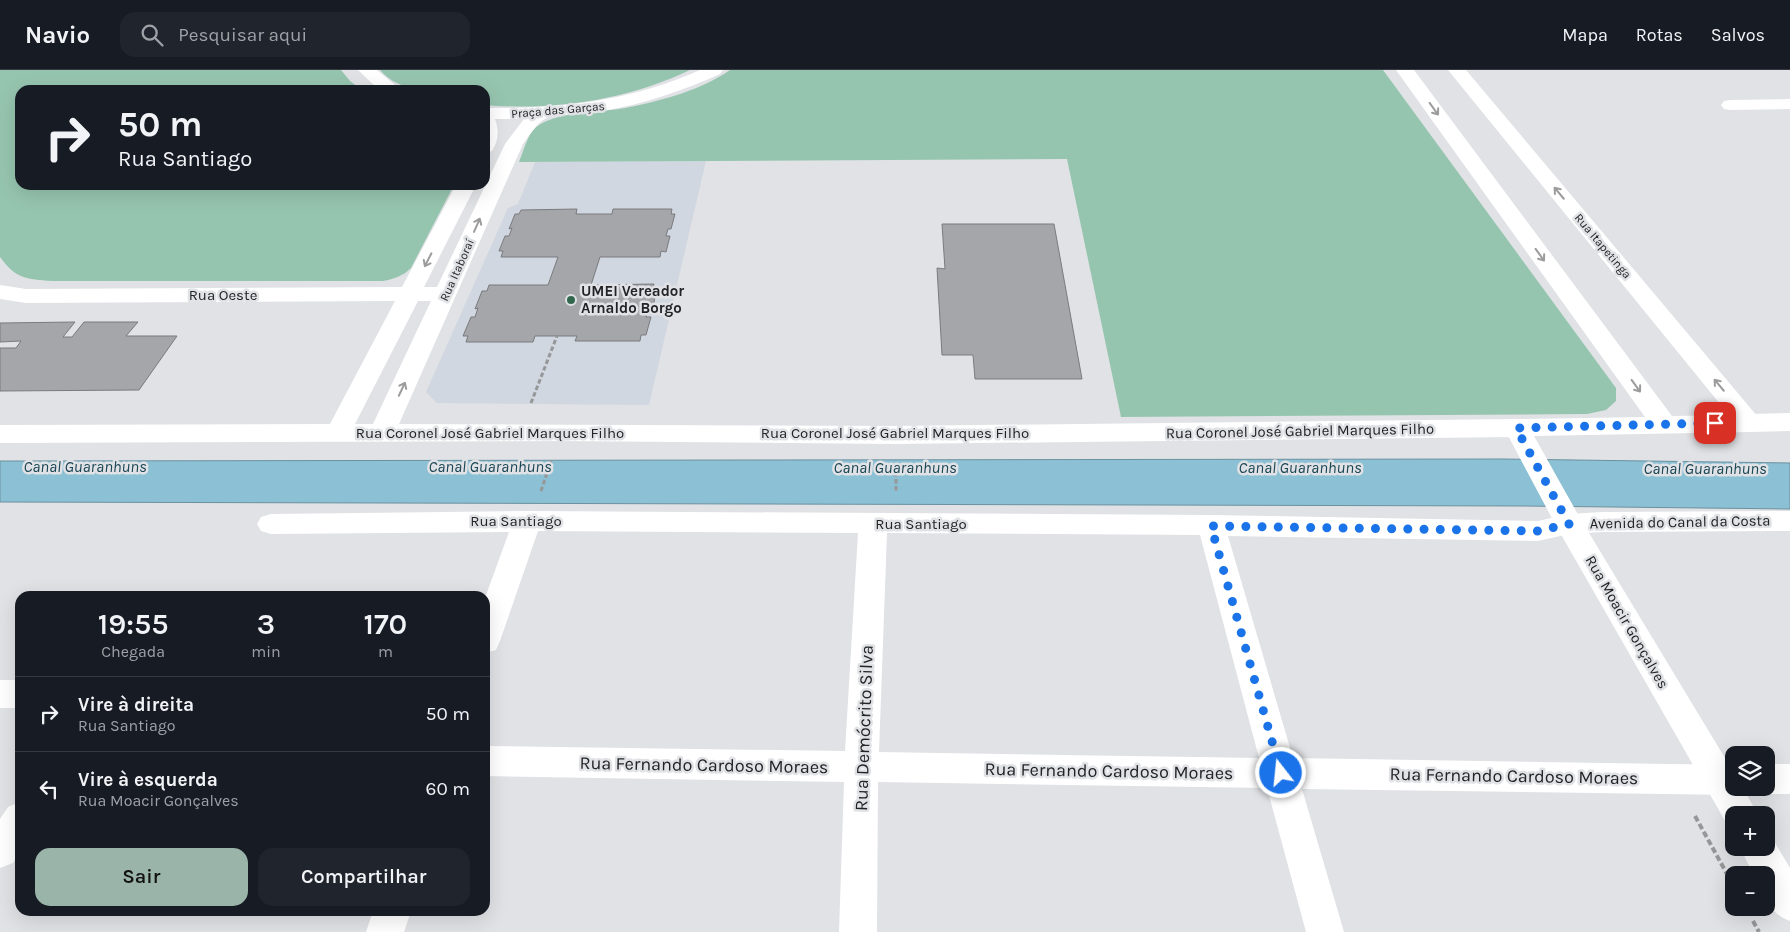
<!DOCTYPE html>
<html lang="pt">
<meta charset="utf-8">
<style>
:root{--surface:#171b24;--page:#20242c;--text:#f1f3f6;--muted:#9ea1a6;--line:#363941;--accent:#9ab4aa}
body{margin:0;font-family:Karla,sans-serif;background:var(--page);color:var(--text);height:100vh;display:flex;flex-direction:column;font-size:19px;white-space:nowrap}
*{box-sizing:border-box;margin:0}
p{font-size:16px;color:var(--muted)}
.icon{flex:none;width:28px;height:28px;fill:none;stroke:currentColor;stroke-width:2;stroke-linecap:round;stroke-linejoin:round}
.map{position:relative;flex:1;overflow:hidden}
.drawer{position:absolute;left:15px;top:521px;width:475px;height:325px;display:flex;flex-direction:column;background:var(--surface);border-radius:15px;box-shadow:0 5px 20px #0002}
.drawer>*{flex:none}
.guide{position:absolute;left:15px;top:15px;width:475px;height:105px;border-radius:15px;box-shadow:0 5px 20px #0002;background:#171b24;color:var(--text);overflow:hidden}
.fabs{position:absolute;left:1725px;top:676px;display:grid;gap:10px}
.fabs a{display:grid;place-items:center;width:50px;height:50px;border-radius:10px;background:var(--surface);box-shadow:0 5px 20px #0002;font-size:25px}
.pin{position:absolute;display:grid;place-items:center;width:42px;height:42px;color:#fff;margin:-21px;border-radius:10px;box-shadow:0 2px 8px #0006}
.me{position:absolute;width:55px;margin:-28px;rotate:344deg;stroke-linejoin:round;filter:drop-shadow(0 0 4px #0008)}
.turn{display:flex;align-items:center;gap:18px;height:105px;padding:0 20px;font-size:22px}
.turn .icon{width:65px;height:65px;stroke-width:2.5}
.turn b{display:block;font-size:35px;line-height:42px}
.eta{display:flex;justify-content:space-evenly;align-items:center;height:85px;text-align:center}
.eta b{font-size:30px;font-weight:600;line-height:35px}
.cta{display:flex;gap:10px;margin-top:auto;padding:10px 20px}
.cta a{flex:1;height:58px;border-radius:15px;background:var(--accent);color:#111;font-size:20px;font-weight:600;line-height:58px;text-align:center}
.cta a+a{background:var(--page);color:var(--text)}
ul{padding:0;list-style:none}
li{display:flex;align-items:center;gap:15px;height:75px;padding:0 20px;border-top:1px solid var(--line)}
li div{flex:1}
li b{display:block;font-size:19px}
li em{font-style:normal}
header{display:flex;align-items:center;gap:30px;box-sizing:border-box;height:70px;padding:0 25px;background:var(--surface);border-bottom:1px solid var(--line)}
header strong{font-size:24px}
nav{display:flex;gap:28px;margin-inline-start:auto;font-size:18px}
.search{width:350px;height:45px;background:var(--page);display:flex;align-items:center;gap:12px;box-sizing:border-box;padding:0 18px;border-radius:15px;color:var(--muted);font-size:19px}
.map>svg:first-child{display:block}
.built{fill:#d1d7e0}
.green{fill:#96c5af}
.water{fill:#8cc0d4;stroke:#6c919f}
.building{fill:#a4a6a9;stroke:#7a7b7e}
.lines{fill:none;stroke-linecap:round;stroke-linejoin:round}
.path-far1{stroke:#959799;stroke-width:3;stroke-dasharray:4.5 2.5;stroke-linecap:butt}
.path{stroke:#959799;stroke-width:4;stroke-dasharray:6 3;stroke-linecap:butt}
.minor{fill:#fff;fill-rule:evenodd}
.tertiary{fill:#fff;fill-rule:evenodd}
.oneway{stroke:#9c9c9c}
.route{stroke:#1a73e8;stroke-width:9;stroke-dasharray:0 16.2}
.poi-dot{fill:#30674d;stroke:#e0e2e5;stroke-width:2}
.labels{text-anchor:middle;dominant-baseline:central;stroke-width:5;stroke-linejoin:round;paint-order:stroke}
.far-street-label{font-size:12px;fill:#222324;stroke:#e0e2e5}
.poi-label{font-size:15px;font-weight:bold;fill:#222324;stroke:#e0e2e5;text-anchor:start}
.street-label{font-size:15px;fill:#222324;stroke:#e0e2e5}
.water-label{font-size:16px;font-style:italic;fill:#194554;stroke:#e0e2e5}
.near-street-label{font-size:18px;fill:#222324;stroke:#e0e2e5}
</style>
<header>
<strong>Navio</strong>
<div class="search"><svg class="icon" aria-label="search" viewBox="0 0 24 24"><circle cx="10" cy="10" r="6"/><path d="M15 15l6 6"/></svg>Pesquisar aqui</div>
<nav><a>Mapa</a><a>Rotas</a><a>Salvos</a></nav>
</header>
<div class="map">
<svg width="1790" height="862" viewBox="0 0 1790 862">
<rect width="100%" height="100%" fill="#e0e2e5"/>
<path class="built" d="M 706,91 L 649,335 L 437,333 L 426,322 L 508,138 L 518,134 L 535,92 Z"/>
<g class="green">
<path d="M 0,0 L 341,0 L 350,11 L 362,20 L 20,20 L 20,115 L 454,115 L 411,198 C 403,206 394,209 383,211 L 52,211 C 26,209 16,209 0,187 Z"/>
<path d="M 380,0 L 690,0 C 627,30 554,41 485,35 L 485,20 C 451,20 405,29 380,0 Z"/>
<path d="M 730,0 L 1383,0 L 1616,318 L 1616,331 L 1606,340 L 1587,344 L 1121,347 L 1067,89 L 519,92 C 523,82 527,68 533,60 C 552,40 604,43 630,37 C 664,30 701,20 730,0 Z"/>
</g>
<path class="water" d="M 1502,389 L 1790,393 L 1790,439 L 1525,436 L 0,432 L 0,391 Z"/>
<g class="building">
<path d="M 577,139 L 576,144 L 612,144 L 613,139 L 672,139 L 671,144 L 675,144 L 671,159 L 668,159 L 666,166 L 670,166 L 666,182 L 661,181 L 660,187 L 600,187 L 591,215 L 654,214 L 652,221 L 656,221 L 653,238 L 648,238 L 646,247 L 651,247 L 646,265 L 641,265 L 640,271 L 575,271 L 577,266 L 535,266 L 533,272 L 466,272 L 468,266 L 463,266 L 471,247 L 475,247 L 478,238 L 475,239 L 482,221 L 487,221 L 489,215 L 548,215 L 558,187 L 501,187 L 503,181 L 499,181 L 505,166 L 509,166 L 512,158 L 509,159 L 515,144 L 519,144 L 521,140 Z"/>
<path d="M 942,154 L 1054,154 L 1082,309 L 975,309 L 973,285 L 942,285 L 937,198 L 945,199 Z"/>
<path d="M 75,252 L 63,267 L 72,267 L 84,252 L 138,252 L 126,266 L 177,266 L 139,320 L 0,321 L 0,278 L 16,278 L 21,271 L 0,272 L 0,253 Z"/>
</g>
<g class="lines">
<g class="path-far1">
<path d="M 531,333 L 557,266"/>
<path d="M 896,395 L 896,422"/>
<path d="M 541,421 L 551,391"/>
</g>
<g class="path">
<path d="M 1695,746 L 1727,804"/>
<path d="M 1753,851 L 1759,862"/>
</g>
<g class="minor">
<path d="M 358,0 L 377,0 L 401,20 L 379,20 Z"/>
<path d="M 700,0 L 723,0 L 720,4 C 682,21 644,34 603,41 C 592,43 553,45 546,48 C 537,53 529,66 523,74 L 399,354 L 896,356 L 1517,349 L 1526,352 L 1530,358 L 1526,364 L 1517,367 L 896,374 L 560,371 L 0,373 L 0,355 L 330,354 L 395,231 L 26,233 L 0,229 L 0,215 L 26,219 L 402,217 L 456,115 L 476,115 L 424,217 L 437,217 L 505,74 L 524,49 L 495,49 C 499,60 499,70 492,81 L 485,83 L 485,38 C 560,39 631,31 700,0 ZM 418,231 L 431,231 L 373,354 L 355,354 Z"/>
<path d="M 1790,29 L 1790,39 L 1730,40 L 1724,39 L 1721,35 L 1724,31 L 1730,30 Z"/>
<path d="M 1790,343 L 1790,361 L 1750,362 L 1741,359 L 1737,353 L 1741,347 L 1750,344 Z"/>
<path d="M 527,441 L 1211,445 L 1538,451 L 1569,444 L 1602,442 L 1790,441 L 1790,461 L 1602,462 L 1569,464 L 1538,471 L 1228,466 L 1293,688 L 1734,695 L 1734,718 L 1748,718 L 1746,721 L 1734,725 L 1302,719 L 1344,862 L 1306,862 L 1267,718 L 878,712 L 877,862 L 839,862 L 844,712 L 485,706 L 485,676 L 845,681 L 858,463 L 538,461 L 500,571 L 496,580 L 485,583 L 485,528 L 509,462 L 271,464 L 261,461 L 257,454 L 261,447 L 271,444 ZM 887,463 L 1200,465 L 1259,688 L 879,682 Z"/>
<rect x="0" y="610" width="20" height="28"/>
<path d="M 1766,694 L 1790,694 L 1790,724 L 1766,724 L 1754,720 L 1753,718 L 1766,718 Z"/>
<path d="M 20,732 L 20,781 L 13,793 L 0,798 L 0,749 L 8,737 Z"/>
<path d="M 373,841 L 411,841 L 404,862 L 366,862 Z"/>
</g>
<g class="tertiary">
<path d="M 1396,0 L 1414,0 L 1672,346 L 1729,345 L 1448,0 L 1466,0 L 1763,353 L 1759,359 L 1750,362 L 1534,366 L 1580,448 L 1734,703 L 1734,718 L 1743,718 L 1758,745 L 1734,745 L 1734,759 L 1728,756 L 1555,454 L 1504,358 L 1508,352 L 1517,349 L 1645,347 Z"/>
<path d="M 1766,764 L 1771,766 L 1790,798 L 1790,851 C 1767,842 1766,828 1766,805 L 1754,805 L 1740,778 L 1766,778 Z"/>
</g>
</g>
<defs><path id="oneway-shaft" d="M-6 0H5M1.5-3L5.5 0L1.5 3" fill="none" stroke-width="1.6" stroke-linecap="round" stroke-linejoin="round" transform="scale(1.25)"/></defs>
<g class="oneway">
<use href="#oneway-shaft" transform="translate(1434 39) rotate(54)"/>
<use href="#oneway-shaft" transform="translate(1559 123) rotate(-130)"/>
<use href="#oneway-shaft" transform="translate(477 155) rotate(-66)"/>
<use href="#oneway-shaft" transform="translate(1540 185) rotate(54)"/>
<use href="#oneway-shaft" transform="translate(428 190) rotate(117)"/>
<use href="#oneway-shaft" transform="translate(1719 315) rotate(-130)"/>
<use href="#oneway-shaft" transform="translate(1636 316) rotate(54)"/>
<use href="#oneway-shaft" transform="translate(402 319) rotate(-65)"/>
</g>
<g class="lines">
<path class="route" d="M 1281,703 L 1211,456 L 1538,461 L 1569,454 L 1516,358 L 1715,353"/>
</g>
<circle class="poi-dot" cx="571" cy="230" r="5"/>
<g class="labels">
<g class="far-street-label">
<text transform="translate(558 40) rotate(-5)">Praça das Garças</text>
<text transform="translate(1603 176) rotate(50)">Rua Itapetinga</text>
<text transform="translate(457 200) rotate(-66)">Rua Itaboraí</text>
</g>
<g class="poi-label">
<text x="581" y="221">UMEI Vereador<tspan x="581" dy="17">Arnaldo Borgo</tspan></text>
</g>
<g class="street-label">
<text x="223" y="225">Rua Oeste</text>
<text transform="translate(1300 361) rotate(-1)">Rua Coronel José Gabriel Marques Filho</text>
<text x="490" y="363">Rua Coronel José Gabriel Marques Filho</text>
<text x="895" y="363">Rua Coronel José Gabriel Marques Filho</text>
<text x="516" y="451">Rua Santiago</text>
<text transform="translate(1680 452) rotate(-1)">Avenida do Canal da Costa</text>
<text x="921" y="454">Rua Santiago</text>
<text transform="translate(1627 552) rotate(60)">Rua Moacir Gonçalves</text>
</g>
<g class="water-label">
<text x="85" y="396">Canal Guaranhuns</text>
<text x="490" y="396">Canal Guaranhuns</text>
<text x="895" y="397">Canal Guaranhuns</text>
<text x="1300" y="397">Canal Guaranhuns</text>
<text x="1705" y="398">Canal Guaranhuns</text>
</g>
<g class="near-street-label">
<text transform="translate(864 658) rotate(-88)">Rua Demócrito Silva</text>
<text transform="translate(704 695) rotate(1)">Rua Fernando Cardoso Moraes</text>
<text transform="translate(1109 701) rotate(1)">Rua Fernando Cardoso Moraes</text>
<text transform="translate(1514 706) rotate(1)">Rua Fernando Cardoso Moraes</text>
</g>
</g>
</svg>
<div class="fabs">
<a><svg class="icon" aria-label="layers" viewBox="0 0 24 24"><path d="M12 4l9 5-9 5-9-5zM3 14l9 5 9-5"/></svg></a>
<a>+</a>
<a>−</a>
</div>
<div class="pin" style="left:1715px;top:353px;background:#d93025"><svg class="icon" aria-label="arrive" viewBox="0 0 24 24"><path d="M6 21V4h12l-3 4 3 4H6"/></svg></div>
<svg class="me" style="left:1281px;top:703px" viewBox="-20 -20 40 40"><circle r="17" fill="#1a73e8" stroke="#fff" stroke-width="3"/><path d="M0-11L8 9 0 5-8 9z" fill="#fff"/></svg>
<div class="guide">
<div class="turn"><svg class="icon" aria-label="right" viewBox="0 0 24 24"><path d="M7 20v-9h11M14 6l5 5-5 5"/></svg><div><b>50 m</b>Rua Santiago</div></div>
</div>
<section class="drawer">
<div class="eta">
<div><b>19:55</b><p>Chegada</p></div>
<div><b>3</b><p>min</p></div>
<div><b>170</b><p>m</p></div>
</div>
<ul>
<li><svg class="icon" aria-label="right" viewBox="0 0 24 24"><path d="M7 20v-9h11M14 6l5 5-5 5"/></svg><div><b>Vire à direita</b><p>Rua Santiago</p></div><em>50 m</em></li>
<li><svg class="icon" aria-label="left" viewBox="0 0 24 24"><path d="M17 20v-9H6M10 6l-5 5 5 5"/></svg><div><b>Vire à esquerda</b><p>Rua Moacir Gonçalves</p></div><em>60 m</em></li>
</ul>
<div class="cta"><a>Sair</a><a>Compartilhar</a></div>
</section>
</div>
